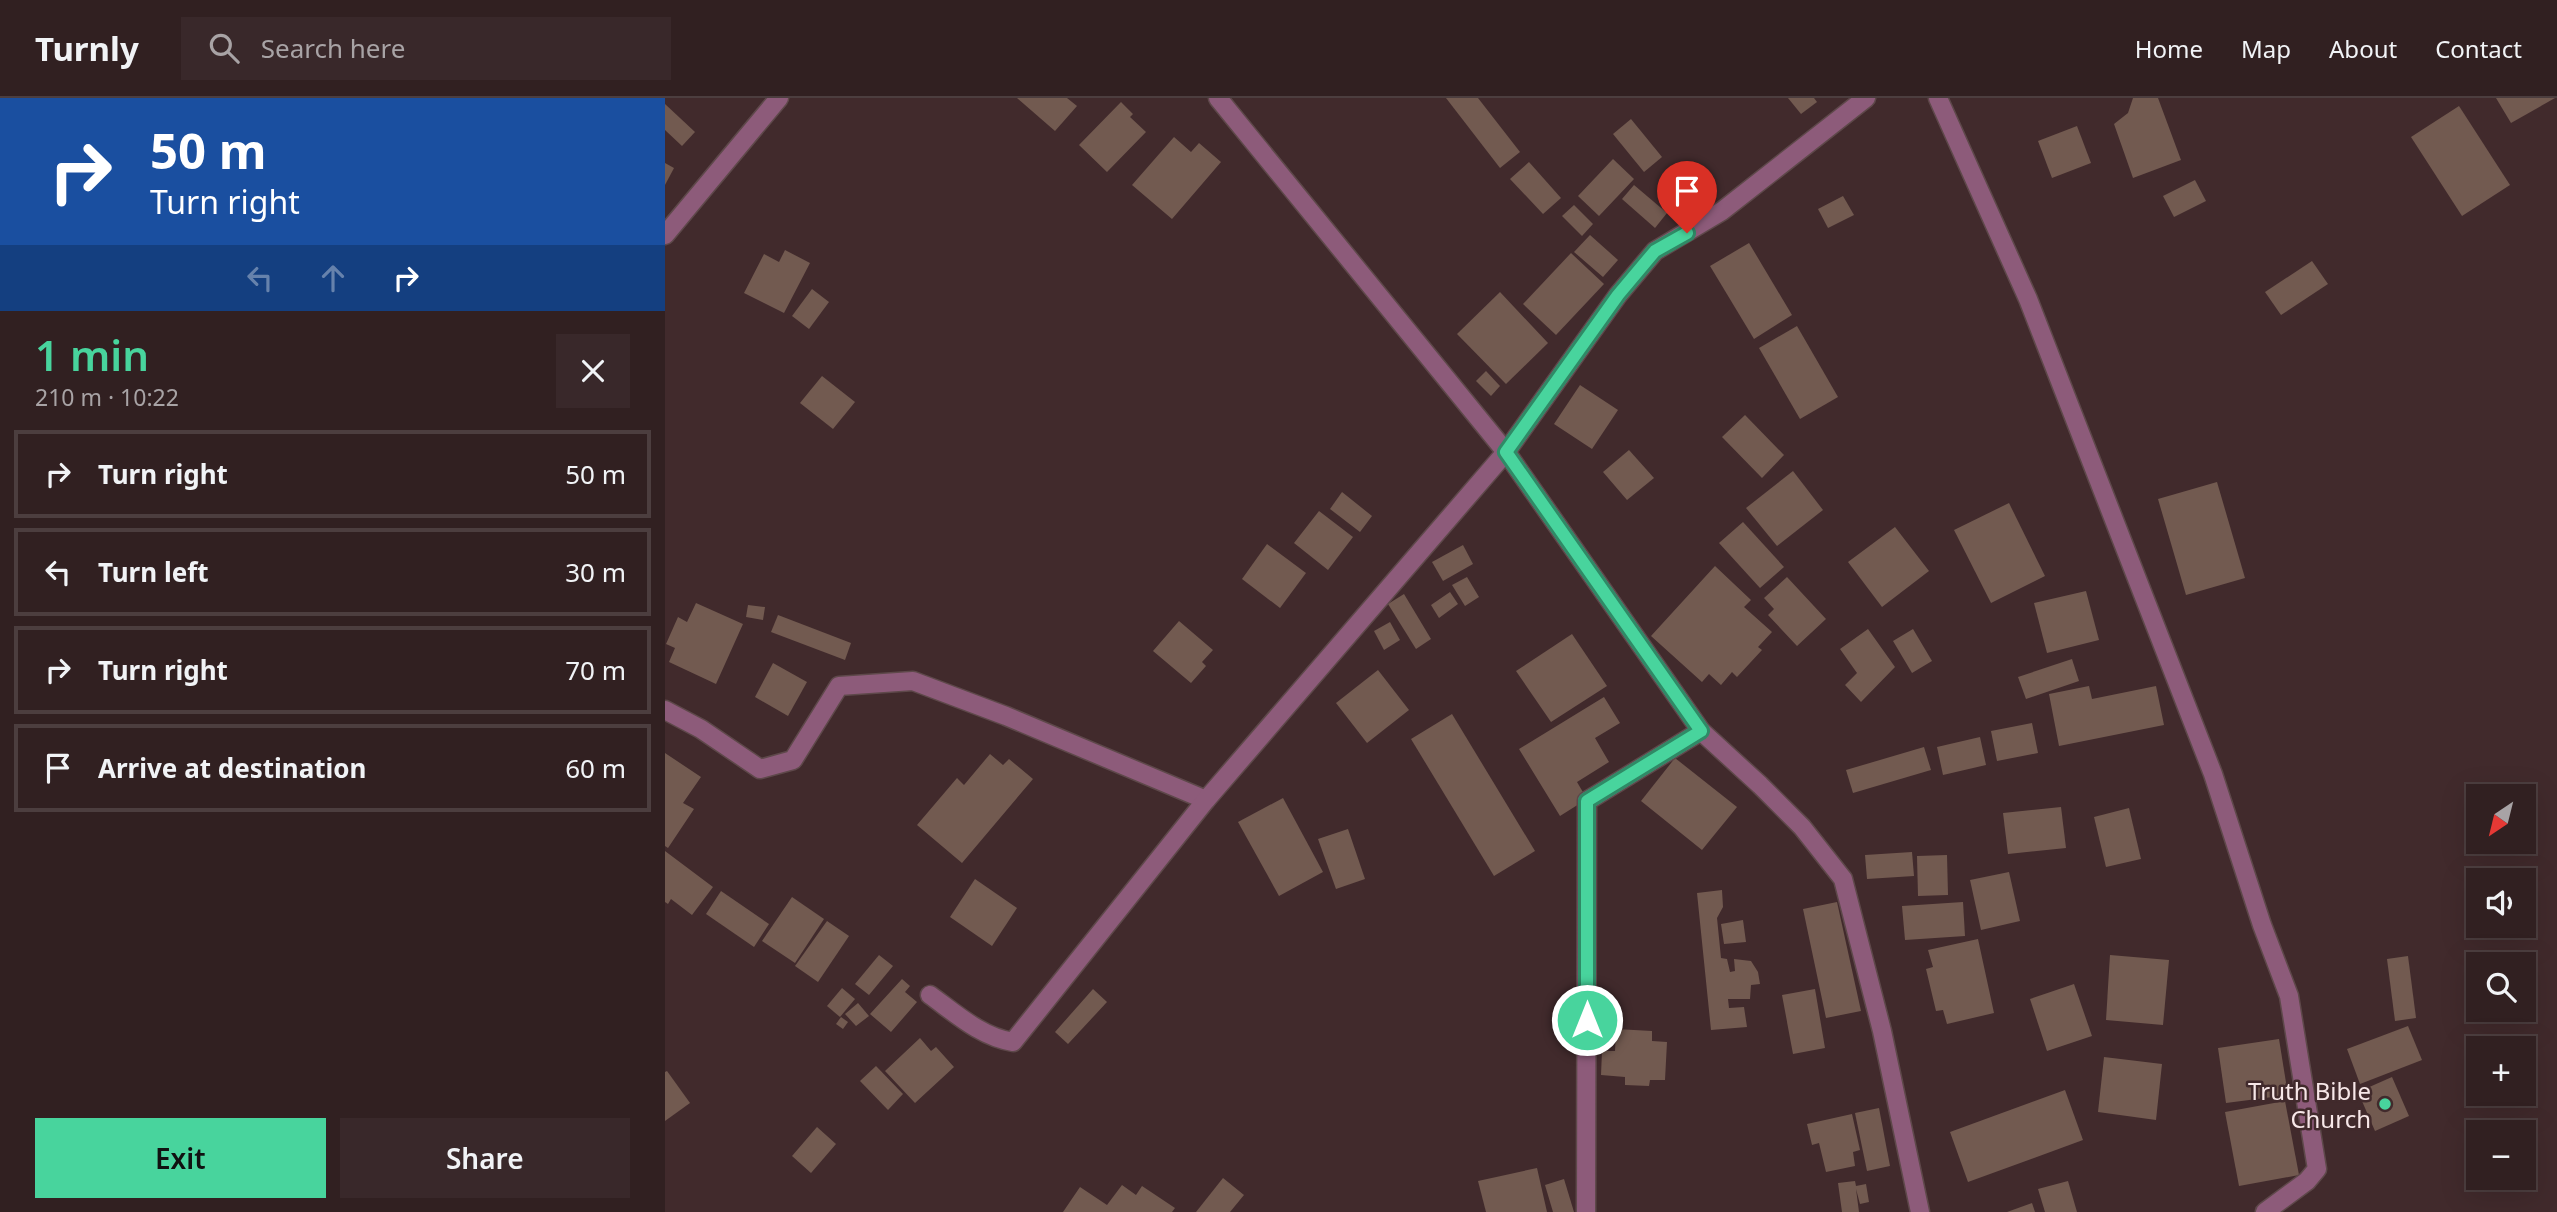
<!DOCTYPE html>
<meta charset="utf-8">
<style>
:root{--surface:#312021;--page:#39282a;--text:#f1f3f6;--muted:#a8a3a5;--line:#4c3e3f;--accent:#48d49d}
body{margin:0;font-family:"Noto Sans",sans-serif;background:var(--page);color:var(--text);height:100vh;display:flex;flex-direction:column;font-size:26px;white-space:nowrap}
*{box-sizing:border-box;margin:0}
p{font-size:23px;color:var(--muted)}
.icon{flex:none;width:38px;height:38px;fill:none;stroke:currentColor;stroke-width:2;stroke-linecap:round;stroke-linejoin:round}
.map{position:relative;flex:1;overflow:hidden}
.sheet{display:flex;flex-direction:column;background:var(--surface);width:665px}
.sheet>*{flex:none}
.top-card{background:#1a4fa0;color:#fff;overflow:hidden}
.needle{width:46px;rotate:215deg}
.controls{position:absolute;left:1801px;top:686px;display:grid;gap:14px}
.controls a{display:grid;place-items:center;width:70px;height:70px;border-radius:0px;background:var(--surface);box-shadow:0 7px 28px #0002,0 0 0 2px var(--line);font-size:35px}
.pin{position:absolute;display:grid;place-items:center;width:60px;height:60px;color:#fff;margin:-72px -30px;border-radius:50% 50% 50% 0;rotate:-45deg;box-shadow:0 0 7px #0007}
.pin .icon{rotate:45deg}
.me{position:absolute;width:77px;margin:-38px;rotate:0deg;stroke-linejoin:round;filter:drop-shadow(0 0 5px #0008)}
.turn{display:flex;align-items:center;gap:24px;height:147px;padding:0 35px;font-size:32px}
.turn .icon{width:91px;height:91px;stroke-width:2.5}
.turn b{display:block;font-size:49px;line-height:60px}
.lanes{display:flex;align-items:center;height:66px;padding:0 35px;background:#0003;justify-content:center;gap:35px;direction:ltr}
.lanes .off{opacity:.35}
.round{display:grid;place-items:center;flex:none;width:74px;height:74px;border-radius:0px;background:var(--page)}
.summary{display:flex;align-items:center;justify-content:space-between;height:119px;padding:0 35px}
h1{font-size:42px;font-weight:600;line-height:52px;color:var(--accent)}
.primary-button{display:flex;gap:14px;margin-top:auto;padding:14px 35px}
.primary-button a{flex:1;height:80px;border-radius:0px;background:var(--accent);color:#111;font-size:28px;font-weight:600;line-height:80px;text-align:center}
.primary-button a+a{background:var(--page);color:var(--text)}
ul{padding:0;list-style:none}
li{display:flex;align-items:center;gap:21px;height:88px;margin:0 14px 10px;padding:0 21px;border:4px solid var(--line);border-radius:0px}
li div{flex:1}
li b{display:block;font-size:26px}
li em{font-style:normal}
header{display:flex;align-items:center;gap:42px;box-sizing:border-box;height:98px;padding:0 35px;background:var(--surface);border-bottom:2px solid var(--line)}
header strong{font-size:33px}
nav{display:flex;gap:38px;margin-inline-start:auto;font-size:24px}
.search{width:490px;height:63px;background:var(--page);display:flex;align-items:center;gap:18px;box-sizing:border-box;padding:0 24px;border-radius:0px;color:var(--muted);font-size:26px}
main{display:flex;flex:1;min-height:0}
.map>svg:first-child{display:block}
.building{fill:#725a50}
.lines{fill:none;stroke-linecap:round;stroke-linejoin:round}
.minor-casing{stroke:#5e484a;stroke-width:21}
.minor{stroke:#8d5b7a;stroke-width:18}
.route-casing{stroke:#2f8a66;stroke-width:18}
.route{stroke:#48d49d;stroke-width:12}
.poi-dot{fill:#48d49d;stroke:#412a2c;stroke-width:2.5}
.labels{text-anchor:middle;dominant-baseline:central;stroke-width:5;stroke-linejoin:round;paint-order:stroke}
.poi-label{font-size:24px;fill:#f7e7e8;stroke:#412a2c;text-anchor:end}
</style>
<header>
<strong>Turnly</strong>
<div class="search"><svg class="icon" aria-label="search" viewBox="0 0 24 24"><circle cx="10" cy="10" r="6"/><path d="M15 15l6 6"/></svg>Search here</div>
<nav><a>Home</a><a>Map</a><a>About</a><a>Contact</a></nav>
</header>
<main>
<section class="sheet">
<div class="top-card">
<div class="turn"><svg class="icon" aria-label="right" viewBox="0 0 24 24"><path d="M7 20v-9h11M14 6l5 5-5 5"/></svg><div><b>50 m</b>Turn right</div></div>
<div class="lanes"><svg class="icon off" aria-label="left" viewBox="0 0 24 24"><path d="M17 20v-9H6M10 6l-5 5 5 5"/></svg><svg class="icon off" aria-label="ahead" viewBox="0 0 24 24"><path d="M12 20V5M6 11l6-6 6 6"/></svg><svg class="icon" aria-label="right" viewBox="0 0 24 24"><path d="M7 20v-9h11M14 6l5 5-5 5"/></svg></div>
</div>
<div class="summary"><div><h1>1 min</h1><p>210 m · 10:22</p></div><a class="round"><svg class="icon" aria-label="close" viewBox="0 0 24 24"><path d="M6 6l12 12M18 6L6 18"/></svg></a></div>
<ul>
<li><svg class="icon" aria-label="right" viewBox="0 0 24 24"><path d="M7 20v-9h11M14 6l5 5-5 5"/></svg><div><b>Turn right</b></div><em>50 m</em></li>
<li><svg class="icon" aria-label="left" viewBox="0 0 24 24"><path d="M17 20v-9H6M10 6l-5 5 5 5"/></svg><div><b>Turn left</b></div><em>30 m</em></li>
<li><svg class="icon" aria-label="right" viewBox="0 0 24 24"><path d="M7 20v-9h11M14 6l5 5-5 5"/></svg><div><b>Turn right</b></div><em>70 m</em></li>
<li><svg class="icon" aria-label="arrive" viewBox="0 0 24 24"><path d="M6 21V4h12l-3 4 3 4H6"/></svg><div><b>Arrive at destination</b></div><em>60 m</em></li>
</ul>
<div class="primary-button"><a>Exit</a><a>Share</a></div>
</section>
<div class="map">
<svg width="1892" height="1114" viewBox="0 0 1892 1114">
<rect width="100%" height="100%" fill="#412a2c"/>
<g class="building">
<path d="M 352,0 L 402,0 L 412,8 L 390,33 Z"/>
<path d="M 781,0 L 813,0 L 855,54 L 835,70 Z"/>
<path d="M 1123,0 L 1149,0 L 1152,4 L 1136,16 Z"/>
<path d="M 1468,0 L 1493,0 L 1516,62 L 1468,80 L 1449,26 L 1463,15 Z"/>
<path d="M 1831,0 L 1890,0 L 1846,25 Z"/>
<path d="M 456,4 L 468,16 L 465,19 L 481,34 L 442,74 L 414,47 Z"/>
<path d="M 0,6 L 30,34 L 17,48 L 0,32 Z"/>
<path d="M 1794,8 L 1845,87 L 1797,118 L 1746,39 Z"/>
<path d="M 966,21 L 997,59 L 979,74 L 948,36 Z"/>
<path d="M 1412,28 L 1426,65 L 1387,80 L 1373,43 Z"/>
<path d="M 509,39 L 526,54 L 534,45 L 556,64 L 507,121 L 467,87 Z"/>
<path d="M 948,61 L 969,81 L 934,118 L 913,98 Z"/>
<path d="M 864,64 L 896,100 L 878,116 L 845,81 Z"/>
<path d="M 0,65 L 9,70 L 0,87 Z"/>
<path d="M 1530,82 L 1541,103 L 1509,119 L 1498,98 Z"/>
<path d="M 969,87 L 1002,115 L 990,130 L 957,101 Z"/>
<path d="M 1178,98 L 1189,117 L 1163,130 L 1153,111 Z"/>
<path d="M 909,107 L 928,126 L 917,138 L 897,118 Z"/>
<path d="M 925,137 L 953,162 L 938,179 L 909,154 Z"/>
<path d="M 1084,145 L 1127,217 L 1089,241 L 1045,168 Z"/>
<path d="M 120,152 L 145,165 L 119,215 L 79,195 L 99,156 L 114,164 Z"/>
<path d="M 906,155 L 939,186 L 891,237 L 858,206 Z"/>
<path d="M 1647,163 L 1663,186 L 1616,217 L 1600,194 Z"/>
<path d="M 147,191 L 164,204 L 144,231 L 127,218 Z"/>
<path d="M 835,194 L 883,245 L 841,286 L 792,236 Z"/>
<path d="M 1132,228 L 1173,299 L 1135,321 L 1094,250 Z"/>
<path d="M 821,273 L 835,288 L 826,298 L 811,283 Z"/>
<path d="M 157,278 L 190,304 L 168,331 L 135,305 Z"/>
<path d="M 915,287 L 953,312 L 927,351 L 889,326 Z"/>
<path d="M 1080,317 L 1119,357 L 1097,380 L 1057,339 Z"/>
<path d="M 964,352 L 989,380 L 962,402 L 938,374 Z"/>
<path d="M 1128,373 L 1158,412 L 1112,448 L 1081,410 Z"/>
<path d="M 1552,384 L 1580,480 L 1521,497 L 1493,401 Z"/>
<path d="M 677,394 L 707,418 L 695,434 L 665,411 Z"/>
<path d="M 1344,405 L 1380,478 L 1326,505 L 1289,432 Z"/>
<path d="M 654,413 L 688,439 L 663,472 L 629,445 Z"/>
<path d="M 1078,424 L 1119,469 L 1095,490 L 1054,445 Z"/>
<path d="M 1230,429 L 1264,473 L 1217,509 L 1183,464 Z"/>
<path d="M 602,446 L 641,475 L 615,510 L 577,481 Z"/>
<path d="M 798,447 L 808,466 L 778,483 L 767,464 Z"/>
<path d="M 1050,468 L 1086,502 L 1079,509 L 1107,534 L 1093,549 L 1097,552 L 1072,579 L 1067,574 L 1056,587 L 1044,576 L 1037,584 L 986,538 Z"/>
<path d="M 802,479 L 814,499 L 800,508 L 787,487 Z"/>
<path d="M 1122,479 L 1161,521 L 1132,548 L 1103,517 L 1109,511 L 1099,500 Z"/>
<path d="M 1421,493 L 1434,542 L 1382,555 L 1369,505 Z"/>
<path d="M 785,494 L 793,506 L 774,520 L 766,507 Z"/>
<path d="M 739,496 L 766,541 L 751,551 L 723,506 Z"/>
<path d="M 31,505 L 78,526 L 51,586 L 4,564 L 10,550 L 1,546 L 13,519 L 22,524 Z"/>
<path d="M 83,507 L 100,509 L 98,522 L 81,519 Z"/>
<path d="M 113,517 L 186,545 L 180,562 L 106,534 Z"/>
<path d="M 514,523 L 548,552 L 537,564 L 541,568 L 526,585 L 488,553 Z"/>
<path d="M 725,524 L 735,542 L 719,552 L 709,533 Z"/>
<path d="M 1203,531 L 1230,569 L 1196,604 L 1180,587 L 1192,575 L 1175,551 Z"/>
<path d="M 1248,531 L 1267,563 L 1247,575 L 1228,543 Z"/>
<path d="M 907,536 L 942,588 L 886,624 L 851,573 Z"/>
<path d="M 1407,561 L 1414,583 L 1361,601 L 1353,579 Z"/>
<path d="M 108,565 L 142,584 L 123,618 L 90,599 Z"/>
<path d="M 713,572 L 744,612 L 702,645 L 671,605 Z"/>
<path d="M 1424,588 L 1427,601 L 1491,588 L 1499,627 L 1394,648 L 1384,596 Z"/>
<path d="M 939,599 L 955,625 L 930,640 L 944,664 L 912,684 L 922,701 L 895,718 L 854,651 Z"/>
<path d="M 787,616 L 870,753 L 829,778 L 746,641 Z"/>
<path d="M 1367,625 L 1373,655 L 1332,663 L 1326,633 Z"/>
<path d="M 1315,639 L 1321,667 L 1278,677 L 1272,649 Z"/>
<path d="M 1259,649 L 1266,672 L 1188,695 L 1181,672 Z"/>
<path d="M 0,655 L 36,679 L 18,705 L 29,711 L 3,750 L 0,748 Z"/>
<path d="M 325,656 L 338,667 L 344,661 L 368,681 L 297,765 L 252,727 L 292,680 L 299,687 Z"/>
<path d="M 1010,660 L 1072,709 L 1037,752 L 976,703 Z"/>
<path d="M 618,700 L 658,774 L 614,798 L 573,724 Z"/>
<path d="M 1396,709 L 1401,750 L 1343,756 L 1338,715 Z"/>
<path d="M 1464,710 L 1476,761 L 1441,769 L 1429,719 Z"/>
<path d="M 683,731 L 700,781 L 671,791 L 653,741 Z"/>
<path d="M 0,753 L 48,789 L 27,817 L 6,801 L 3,806 L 0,804 Z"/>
<path d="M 1247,754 L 1249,778 L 1202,781 L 1200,757 Z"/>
<path d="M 1282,757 L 1283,797 L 1253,798 L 1252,758 Z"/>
<path d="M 1344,774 L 1355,823 L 1316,832 L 1305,782 Z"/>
<path d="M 310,781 L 352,810 L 327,848 L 285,819 Z"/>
<path d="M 1057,792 L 1058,809 L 1052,820 L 1056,860 L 1062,861 L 1065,874 L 1070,873 L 1069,861 L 1086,863 L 1093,874 L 1095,886 L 1086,887 L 1085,901 L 1063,901 L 1064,910 L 1079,909 L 1082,929 L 1046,932 L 1032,795 Z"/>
<path d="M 56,793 L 104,826 L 89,849 L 41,816 Z"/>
<path d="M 127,799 L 159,821 L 130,865 L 97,843 Z"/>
<path d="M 1172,804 L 1196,913 L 1161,920 L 1138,811 Z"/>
<path d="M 1298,804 L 1300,838 L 1240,842 L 1237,808 Z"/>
<path d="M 1078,822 L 1081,844 L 1059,846 L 1056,826 Z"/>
<path d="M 162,823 L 184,838 L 153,884 L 130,868 Z"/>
<path d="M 1313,841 L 1329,915 L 1282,926 L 1278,912 L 1271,913 L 1261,871 L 1268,869 L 1263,852 Z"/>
<path d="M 214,857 L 228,868 L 204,897 L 190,886 Z"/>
<path d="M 1445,857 L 1504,862 L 1498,927 L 1441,922 Z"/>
<path d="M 1743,858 L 1751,920 L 1730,923 L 1722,861 Z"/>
<path d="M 237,881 L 245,888 L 240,894 L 252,904 L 226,934 L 205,916 Z"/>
<path d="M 1409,886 L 1427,938 L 1382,953 L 1365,901 Z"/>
<path d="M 177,890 L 190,901 L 175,919 L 162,908 Z"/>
<path d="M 428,891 L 442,904 L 403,946 L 390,934 Z"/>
<path d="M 1150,891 L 1160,950 L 1128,956 L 1117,897 Z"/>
<path d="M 193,905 L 204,918 L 191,928 L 180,916 Z"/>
<path d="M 176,919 L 183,924 L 178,931 L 171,926 Z"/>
<path d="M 1743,928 L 1757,962 L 1695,986 L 1682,951 Z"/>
<path d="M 951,931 L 987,933 L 987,943 L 1002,944 L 1000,982 L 985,982 L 984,988 L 960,987 L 960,979 L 936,977 L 937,953 L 950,953 Z"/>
<path d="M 255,940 L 266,953 L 271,949 L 289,969 L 250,1005 L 220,973 Z"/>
<path d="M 1614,941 L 1623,997 L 1561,1005 L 1553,950 Z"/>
<path d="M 1439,959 L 1497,966 L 1491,1022 L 1433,1014 Z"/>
<path d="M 211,968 L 238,996 L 223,1012 L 195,983 Z"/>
<path d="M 2,973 L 25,1005 L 0,1023 L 0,974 Z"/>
<path d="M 1727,979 L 1744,1018 L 1710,1033 L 1693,994 Z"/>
<path d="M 1400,992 L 1418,1042 L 1303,1084 L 1285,1034 Z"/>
<path d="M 1620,1003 L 1634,1077 L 1574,1088 L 1560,1014 Z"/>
<path d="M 1214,1010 L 1225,1068 L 1202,1073 L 1190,1015 Z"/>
<path d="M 1187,1016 L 1195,1052 L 1188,1054 L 1190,1068 L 1161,1074 L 1154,1045 L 1147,1047 L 1142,1026 Z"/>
<path d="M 152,1029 L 171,1046 L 146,1075 L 127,1058 Z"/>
<path d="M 872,1070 L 882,1114 L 821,1114 L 813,1083 Z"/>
<path d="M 558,1080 L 579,1097 L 565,1114 L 531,1114 Z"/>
<path d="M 899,1081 L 909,1114 L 888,1114 L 880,1087 Z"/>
<path d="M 1190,1083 L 1191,1088 L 1201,1086 L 1204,1104 L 1195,1106 L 1191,1091 L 1194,1114 L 1177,1114 L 1173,1085 Z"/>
<path d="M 1403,1083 L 1412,1114 L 1380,1114 L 1373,1091 Z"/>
<path d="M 457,1087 L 471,1097 L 477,1088 L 510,1110 L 507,1114 L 398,1114 L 415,1089 L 442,1107 Z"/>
<path d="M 1367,1105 L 1370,1114 L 1342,1114 Z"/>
</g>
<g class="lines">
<defs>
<g id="minor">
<path d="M 553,0 L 841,354 L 1036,633 L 1095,687 L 1137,729 L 1178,781 L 1217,933 L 1255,1114"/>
<path d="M 1273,0 L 1363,201 L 1548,676 L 1597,827 L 1624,898 L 1652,1071 L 1642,1083 L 1600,1114"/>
<path d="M 0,137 L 114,0"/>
<path d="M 0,612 L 36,631 L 95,671 L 128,662 L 174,588 L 248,583 L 341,618 L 541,702"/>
<path d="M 265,897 C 290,915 316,939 348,944 L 541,702 L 841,354 L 953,197 L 990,153 L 1057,113 L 1201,0"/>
<path d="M 921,1114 L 922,703 L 1036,633"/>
</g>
</defs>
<use href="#minor" class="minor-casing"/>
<use href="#minor" class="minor"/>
</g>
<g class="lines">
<defs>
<path id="route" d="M 922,922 L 922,703 L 1036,633 L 841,354 L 953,197 L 990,153 L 1022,135"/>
</defs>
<use href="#route" class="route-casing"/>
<use href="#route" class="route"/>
</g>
<circle class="poi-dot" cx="1720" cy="1006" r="7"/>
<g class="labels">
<g class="poi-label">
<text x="1706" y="992">Truth Bible<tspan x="1706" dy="28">Church</tspan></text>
</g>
</g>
</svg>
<div class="controls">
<a><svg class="needle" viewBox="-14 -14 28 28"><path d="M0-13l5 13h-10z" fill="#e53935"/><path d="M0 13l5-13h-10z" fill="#a8a3a5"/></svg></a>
<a><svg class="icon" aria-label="sound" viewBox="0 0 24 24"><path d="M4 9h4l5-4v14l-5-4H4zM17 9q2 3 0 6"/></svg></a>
<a><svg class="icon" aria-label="search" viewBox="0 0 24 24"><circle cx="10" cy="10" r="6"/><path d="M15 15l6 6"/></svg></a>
<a>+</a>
<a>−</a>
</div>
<div class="pin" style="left:1022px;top:135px;background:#d93025"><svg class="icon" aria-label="arrive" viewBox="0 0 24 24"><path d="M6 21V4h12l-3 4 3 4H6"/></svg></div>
<svg class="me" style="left:922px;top:922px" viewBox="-20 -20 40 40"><circle r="17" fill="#48d49d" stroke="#fff" stroke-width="3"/><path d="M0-11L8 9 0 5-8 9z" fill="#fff"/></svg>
</div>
</main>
